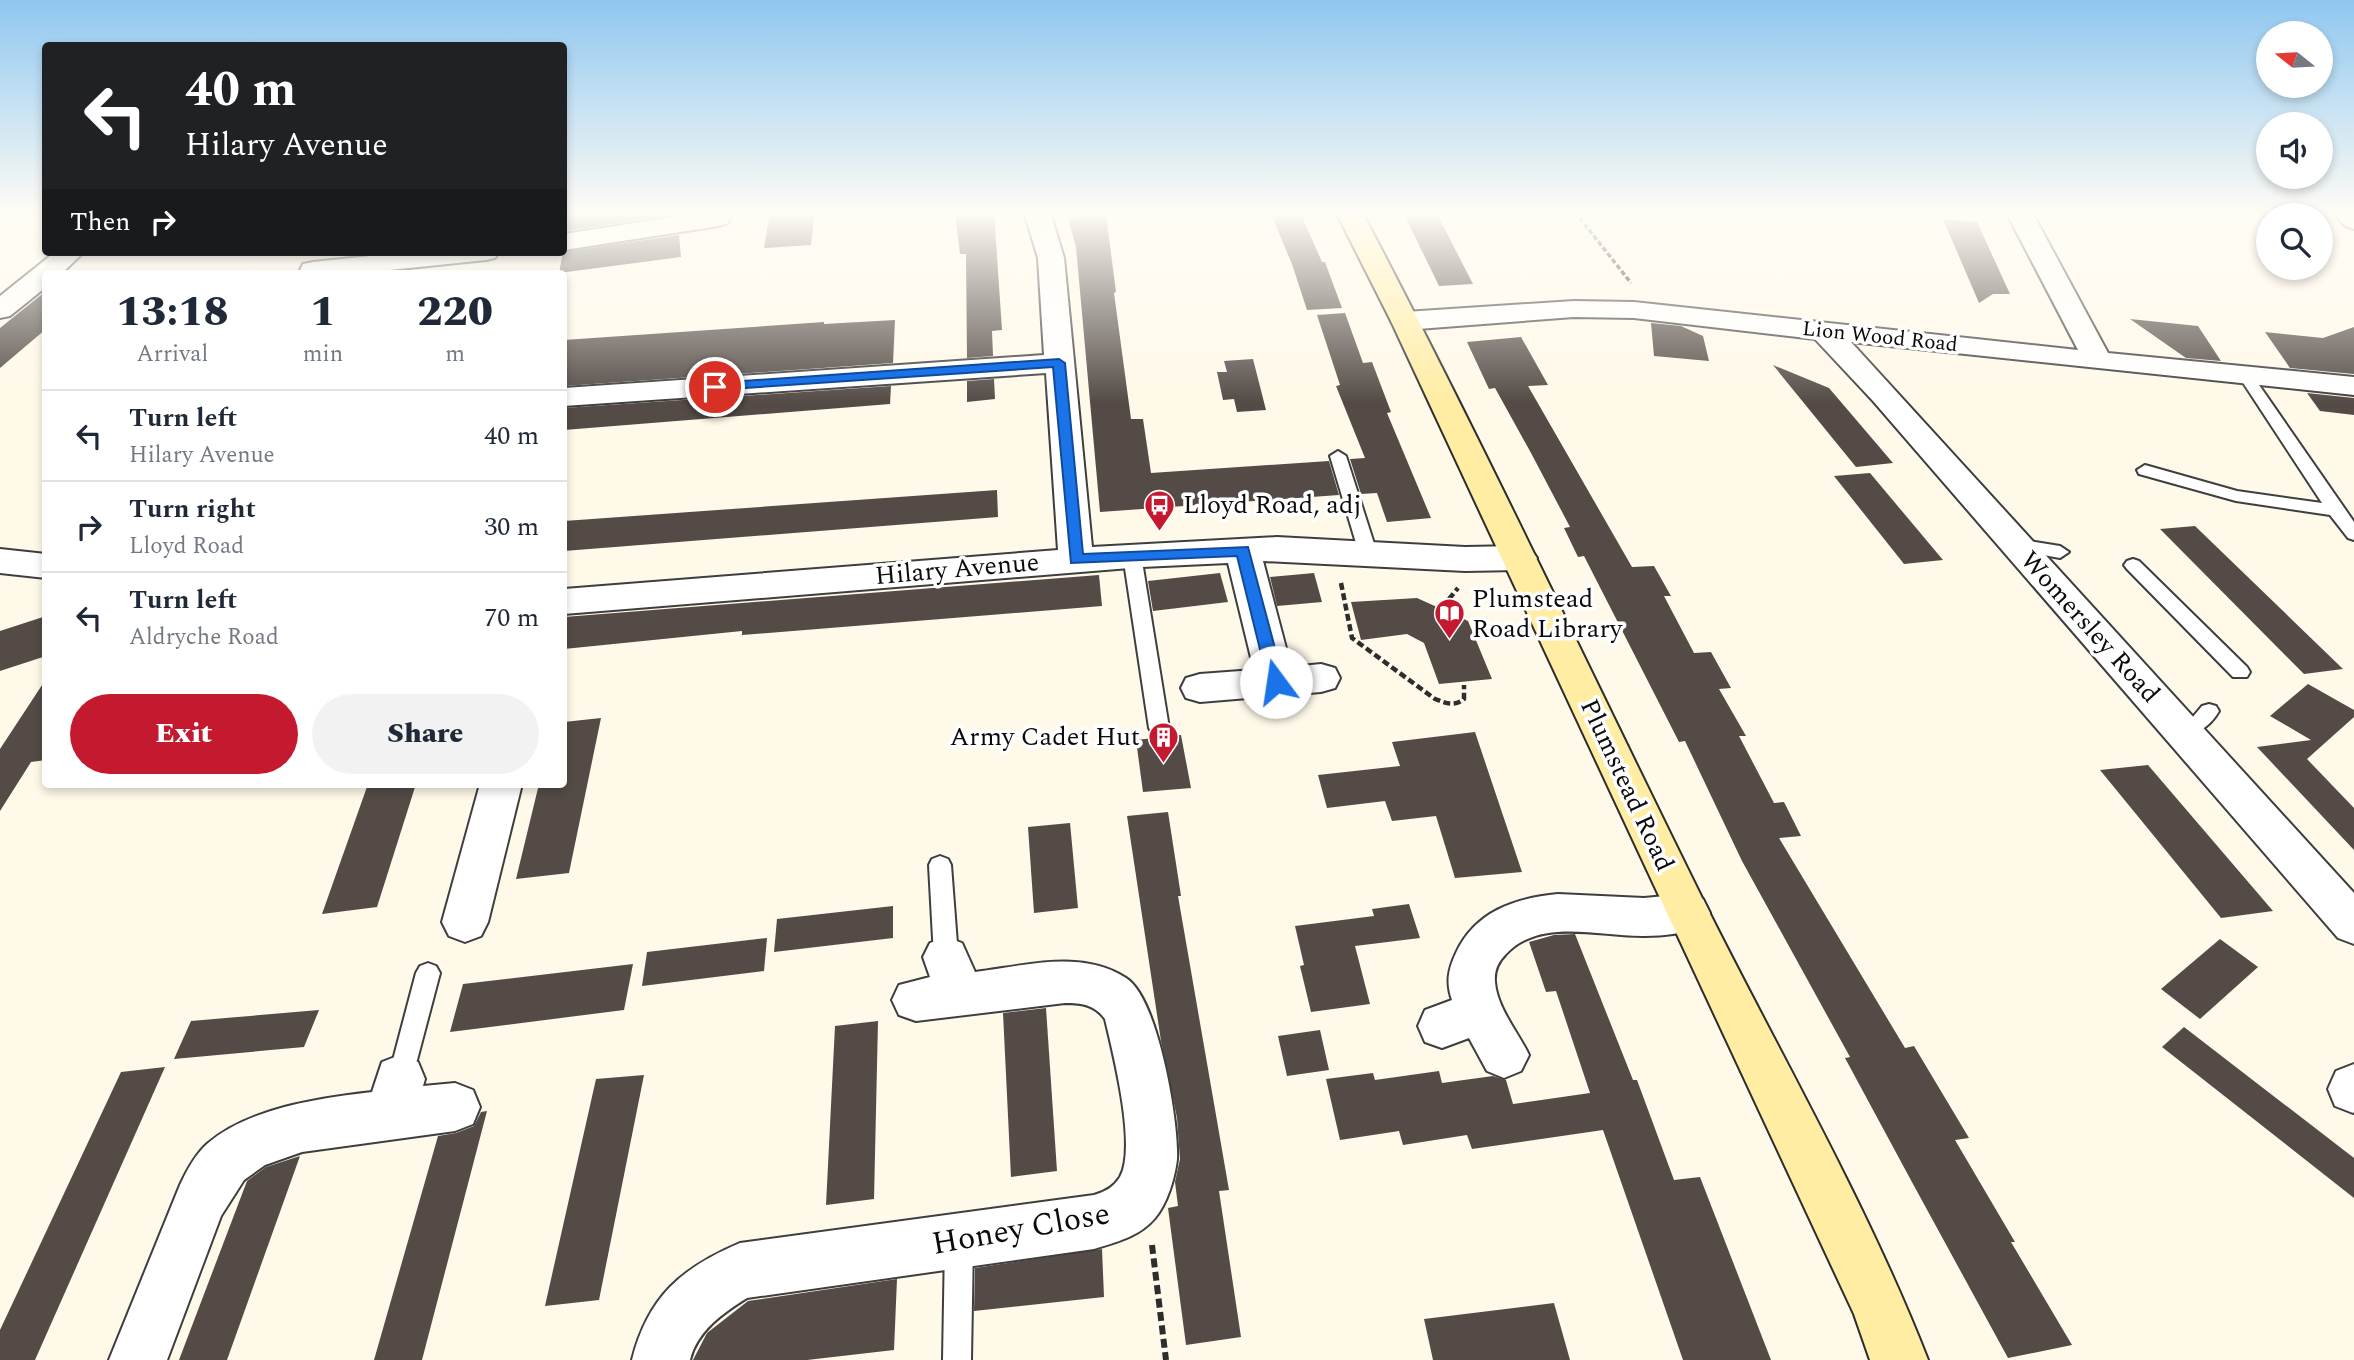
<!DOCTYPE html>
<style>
:root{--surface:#fff;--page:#f2f2f3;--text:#1f2937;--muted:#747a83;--line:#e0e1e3;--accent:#c51930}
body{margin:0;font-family:Spectral,serif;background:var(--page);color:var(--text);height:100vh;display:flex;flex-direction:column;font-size:26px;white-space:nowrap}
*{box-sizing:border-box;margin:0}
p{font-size:23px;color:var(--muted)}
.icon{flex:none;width:38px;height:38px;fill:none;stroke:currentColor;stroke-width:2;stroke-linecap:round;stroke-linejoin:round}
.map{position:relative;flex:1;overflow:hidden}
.details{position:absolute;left:42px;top:270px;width:525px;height:518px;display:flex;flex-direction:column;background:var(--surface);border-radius:7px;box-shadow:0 4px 10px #0003}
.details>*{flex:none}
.guide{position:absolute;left:42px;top:42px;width:525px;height:214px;border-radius:7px;box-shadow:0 4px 10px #0003;background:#202124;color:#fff;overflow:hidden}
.needle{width:46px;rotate:288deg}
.buttons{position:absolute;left:2256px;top:21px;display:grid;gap:14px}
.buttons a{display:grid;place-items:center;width:77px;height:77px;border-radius:50%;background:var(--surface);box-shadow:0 4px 10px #0003;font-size:35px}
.pin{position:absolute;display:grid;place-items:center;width:60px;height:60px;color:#fff;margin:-30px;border:4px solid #fff;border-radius:50%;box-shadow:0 2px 7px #0007}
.me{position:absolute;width:77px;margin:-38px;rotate:346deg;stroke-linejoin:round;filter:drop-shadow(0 0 5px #0008)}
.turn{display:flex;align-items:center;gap:24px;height:147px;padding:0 28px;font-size:32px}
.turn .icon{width:91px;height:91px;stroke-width:2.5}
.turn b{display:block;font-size:49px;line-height:60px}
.then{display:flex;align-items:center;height:66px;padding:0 28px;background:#0003;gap:14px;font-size:26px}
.eta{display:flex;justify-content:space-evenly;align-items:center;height:119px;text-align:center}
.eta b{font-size:42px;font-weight:800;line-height:49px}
.primary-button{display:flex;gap:14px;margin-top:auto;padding:14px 28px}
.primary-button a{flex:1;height:80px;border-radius:42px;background:var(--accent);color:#fff;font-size:28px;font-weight:800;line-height:80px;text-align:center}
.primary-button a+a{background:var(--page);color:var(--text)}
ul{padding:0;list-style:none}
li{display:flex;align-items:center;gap:21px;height:91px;padding:0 28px;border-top:2px solid var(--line)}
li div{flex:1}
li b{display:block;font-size:26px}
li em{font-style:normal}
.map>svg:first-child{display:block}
.building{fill:#544b47}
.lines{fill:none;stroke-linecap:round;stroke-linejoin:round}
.lane-casing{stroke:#3e3e3e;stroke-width:4}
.street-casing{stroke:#3e3e3e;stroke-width:4}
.secondary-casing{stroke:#2d2d2d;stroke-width:4}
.path-far2{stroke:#2d2d2d;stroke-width:3.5;stroke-dasharray:5 2.5;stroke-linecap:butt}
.path-far1{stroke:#2d2d2d;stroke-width:4.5;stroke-dasharray:7 3.5;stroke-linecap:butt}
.path{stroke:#2d2d2d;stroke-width:6;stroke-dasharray:9 4.5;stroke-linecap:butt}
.lane{fill:#fff;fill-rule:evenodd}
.street{fill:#fff;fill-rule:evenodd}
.secondary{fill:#ffeda4;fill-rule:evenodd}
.route{fill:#1a73e8;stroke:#114b97;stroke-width:2}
.labels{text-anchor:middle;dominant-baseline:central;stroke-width:7;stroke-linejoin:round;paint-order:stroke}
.far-street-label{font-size:21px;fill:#0b0b0b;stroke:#fff}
.poi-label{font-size:26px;fill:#0b0b0b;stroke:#fff;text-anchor:start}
.street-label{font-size:26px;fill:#0b0b0b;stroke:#fff}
.near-street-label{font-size:32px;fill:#0b0b0b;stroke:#fff}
</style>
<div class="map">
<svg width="2354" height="1360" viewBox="0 0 2354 1360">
<rect width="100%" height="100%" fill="#fff9e9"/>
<g class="building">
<path d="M 569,212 L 678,212 L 678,214 L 566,231 Z"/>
<path d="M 770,212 L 815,212 L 811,245 L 764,248 Z"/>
<path d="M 955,212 L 994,212 L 1002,330 L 992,331 L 993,356 L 967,358 L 966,254 L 960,254 Z"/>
<path d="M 1300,212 L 1322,262 L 1325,262 L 1342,308 L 1307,310 L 1292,264 L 1271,214 Z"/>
<path d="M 1403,212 L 1436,212 L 1473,284 L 1439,286 Z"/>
<path d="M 1106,215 L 1116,292 L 1114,293 L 1131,419 L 1143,419 L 1151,473 L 1329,461 L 1339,495 L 1100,512 L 1076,247 L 1068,218 Z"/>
<path d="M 1943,219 L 1977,222 L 2010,294 L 1993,294 L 1979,303 Z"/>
<path d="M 679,235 L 681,257 L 559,273 L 563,252 Z"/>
<path d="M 46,291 L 46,329 L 0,368 L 0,328 Z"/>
<path d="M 1345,313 L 1363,363 L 1372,362 L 1391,412 L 1387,413 L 1431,518 L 1387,522 L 1377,493 L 1361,494 L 1350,459 L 1365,458 L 1336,386 L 1340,385 L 1317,315 Z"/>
<path d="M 2130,319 L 2198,326 L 2221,361 L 2186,358 Z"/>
<path d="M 895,320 L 893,363 L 564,386 L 564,340 L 824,322 L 824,324 Z"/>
<path d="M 1651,323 L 1681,326 L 1703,336 L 1709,361 L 1654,356 Z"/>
<path d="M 2354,327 L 2354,374 L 2290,368 L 2265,332 L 2323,338 Z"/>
<path d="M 1521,337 L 1548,385 L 1528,386 L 1632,567 L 1654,566 L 1671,596 L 1664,596 L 1694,653 L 1711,652 L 1731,688 L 1719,689 L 1746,736 L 1739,736 L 1774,803 L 1784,802 L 1801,836 L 1779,838 L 1905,1048 L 1914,1046 L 1969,1138 L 1955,1140 L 2015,1242 L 2011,1242 L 2072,1345 L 2008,1358 L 1913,1184 L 1845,1058 L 1850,1057 L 1742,861 L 1685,741 L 1679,742 L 1584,556 L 1578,557 L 1564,528 L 1570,527 L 1531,453 L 1495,388 L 1489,389 L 1467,342 Z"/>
<path d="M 1253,359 L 1266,410 L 1237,412 L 1234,399 L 1223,400 L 1217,372 L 1227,372 L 1224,361 Z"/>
<path d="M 1773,365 L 1829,388 L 1893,463 L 1856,467 Z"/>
<path d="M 994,379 L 995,399 L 967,402 L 967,381 Z"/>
<path d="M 891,386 L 890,404 L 564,430 L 564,408 Z"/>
<path d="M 2307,393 L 2354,398 L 2354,415 L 2320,411 Z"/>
<path d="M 1870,473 L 1943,560 L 1904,564 L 1834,476 Z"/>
<path d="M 997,490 L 998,517 L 564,551 L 564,521 Z"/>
<path d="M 2195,526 L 2343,669 L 2304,674 L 2160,529 Z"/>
<path d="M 1220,573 L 1228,602 L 1153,611 L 1148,581 Z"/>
<path d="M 1314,573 L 1322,602 L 1277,606 L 1270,577 Z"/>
<path d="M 1099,575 L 1102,606 L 742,635 L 742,631 L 564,649 L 564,617 Z"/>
<path d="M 1417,598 L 1468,621 L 1492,679 L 1439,684 L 1424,643 L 1407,634 L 1361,640 L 1351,602 Z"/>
<path d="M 43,617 L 46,656 L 0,671 L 0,631 Z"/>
<path d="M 46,679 L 46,760 L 31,762 L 0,811 L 0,749 Z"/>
<path d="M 2308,684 L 2354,710 L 2354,717 L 2307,759 L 2354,808 L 2354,850 L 2257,747 L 2311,740 L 2270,716 Z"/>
<path d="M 601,718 L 569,873 L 516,879 L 539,784 L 564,784 L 564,722 Z"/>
<path d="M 1475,732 L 1522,872 L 1455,878 L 1436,816 L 1392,821 L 1385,801 L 1327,808 L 1318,775 L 1400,766 L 1392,742 Z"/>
<path d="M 1181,735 L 1191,788 L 1143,792 L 1136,740 Z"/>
<path d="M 2148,765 L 2273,911 L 2221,918 L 2100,770 Z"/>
<path d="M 368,784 L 416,784 L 377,907 L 322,914 Z"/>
<path d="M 1168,812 L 1181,896 L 1178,896 L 1229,1190 L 1219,1191 L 1241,1337 L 1186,1345 L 1168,1208 L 1178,1206 L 1175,1182 L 1180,1159 L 1177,1118 L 1161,1041 L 1127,816 Z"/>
<path d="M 1070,823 L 1078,908 L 1034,913 L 1028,827 Z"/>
<path d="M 1409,904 L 1420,938 L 1355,946 L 1370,1004 L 1311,1012 L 1300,966 L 1304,965 L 1295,926 L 1374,916 L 1372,909 Z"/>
<path d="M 893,906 L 893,938 L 774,952 L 777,919 Z"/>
<path d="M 1575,934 L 1633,1080 L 1637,1080 L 1674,1180 L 1700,1177 L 1771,1360 L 1683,1360 L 1603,1130 L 1472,1149 L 1467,1135 L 1403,1145 L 1399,1131 L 1340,1140 L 1326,1079 L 1373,1073 L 1375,1080 L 1439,1071 L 1442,1083 L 1493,1076 L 1506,1080 L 1513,1104 L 1590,1093 L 1556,991 L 1546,992 L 1529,942 L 1554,935 Z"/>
<path d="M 767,938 L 764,971 L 642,986 L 647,952 Z"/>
<path d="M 2220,939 L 2258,967 L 2200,1019 L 2161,989 Z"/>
<path d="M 633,964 L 624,1010 L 450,1032 L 463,984 Z"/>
<path d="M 1046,1008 L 1057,1171 L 1011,1177 L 1003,1013 Z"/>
<path d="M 319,1010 L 304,1047 L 174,1059 L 191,1021 Z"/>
<path d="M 878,1021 L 874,1199 L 826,1205 L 835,1026 Z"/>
<path d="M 2184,1027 L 2354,1158 L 2354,1198 L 2162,1047 Z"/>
<path d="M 1320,1030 L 1329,1070 L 1287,1076 L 1278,1036 Z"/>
<path d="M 165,1067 L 35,1360 L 0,1360 L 0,1330 L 121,1072 Z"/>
<path d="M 644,1075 L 599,1300 L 545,1306 L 596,1079 Z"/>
<path d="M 487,1111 L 422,1360 L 374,1360 L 438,1136 L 456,1133 L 474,1126 L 481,1112 Z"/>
<path d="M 300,1156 L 227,1360 L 179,1360 L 247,1181 L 266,1167 Z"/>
<path d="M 1102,1249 L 1104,1297 L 974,1311 L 975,1268 Z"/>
<path d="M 897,1279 L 894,1350 L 807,1360 L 693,1360 L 707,1333 L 748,1301 Z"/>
<path d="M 1554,1303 L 1570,1360 L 1433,1360 L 1424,1319 Z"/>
</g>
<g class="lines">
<defs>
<g id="lane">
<path d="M 2245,371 L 2250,372 L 2354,522 L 2354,540 L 2348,538 L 2330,515 L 2236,501 L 2139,474 L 2137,470 L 2145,465 L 2237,491 L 2322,503 L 2238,375 Z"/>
<path d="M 1338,451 L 1346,456 L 1377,553 L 1374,557 L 1362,557 L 1359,553 L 1330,456 Z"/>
<path d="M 2016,539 L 2060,546 L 2069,552 L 2060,558 L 2010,549 L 2007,545 L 2010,541 Z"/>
<path d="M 1132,549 L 1141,555 L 1169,728 L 1166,733 L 1159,736 L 1152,733 L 1149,728 L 1123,555 Z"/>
<path d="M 2133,559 L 2139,561 L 2247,667 L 2250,672 L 2247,677 L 2233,677 L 2127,569 L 2124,565 L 2127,561 Z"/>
<path d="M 2209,704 L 2216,706 L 2219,711 C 2210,727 2193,739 2174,733 L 2171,728 L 2174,723 L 2192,718 L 2202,706 Z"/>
<path d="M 940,856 L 948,859 L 951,865 L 958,957 L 954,964 L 946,967 L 938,964 L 934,957 L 929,865 L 932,859 Z"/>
<path d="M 428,963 L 436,966 L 440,973 L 412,1079 L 409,1087 L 400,1091 L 391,1087 L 388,1079 L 416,973 L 420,966 Z"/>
<path d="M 959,1229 L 969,1233 L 973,1243 L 971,1360 L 943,1360 L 945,1243 L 949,1233 Z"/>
</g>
<g id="street">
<path d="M 707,212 L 733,212 L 728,223 L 719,226 L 564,250 L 564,234 Z"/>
<path d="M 1024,212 L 1050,212 L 1064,258 L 1092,547 L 1277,537 L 1465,547 L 1519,546 L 1531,550 L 1537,558 L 1531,566 L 1519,570 L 1465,571 L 1263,561 L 1291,667 L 1321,664 L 1335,668 L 1340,678 L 1335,688 L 1321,692 L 1200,702 L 1186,698 L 1181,688 L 1186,678 L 1200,674 L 1254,670 L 1228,563 L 1142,567 L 564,614 L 564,589 L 1058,550 L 1046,373 L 564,406 L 564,388 L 1044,355 L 1038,258 Z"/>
<path d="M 2006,212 L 2032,212 L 2108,353 L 2354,377 L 2354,395 L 1851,342 L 2354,893 L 2354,944 L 2338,938 L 1873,401 L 1815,339 L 1634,318 L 1574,317 L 1405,330 L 1395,327 L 1391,321 L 1395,315 L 1405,312 L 1574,301 L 1634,302 L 2078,350 Z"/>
<path d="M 2333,212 L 2354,212 L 2354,229 L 2345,226 Z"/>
<path d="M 55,252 L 84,252 L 62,273 L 46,273 L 46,287 L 10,316 L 0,318 L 0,296 Z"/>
<path d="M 409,252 L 499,252 L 495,258 L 486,260 L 361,273 L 302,273 L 300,270 L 303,264 L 313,262 Z"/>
<path d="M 0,549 L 46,554 L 46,578 L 0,573 Z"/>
<path d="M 480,784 L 522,784 L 488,922 L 481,936 L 465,942 L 449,936 L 442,922 Z"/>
<path d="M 1558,894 L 1644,898 L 1687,894 L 1703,899 L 1710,913 L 1703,927 C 1684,933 1665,936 1645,936 C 1600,937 1541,917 1506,954 C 1498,962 1494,970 1495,982 C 1497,1008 1518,1032 1529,1055 L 1521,1071 L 1504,1078 L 1487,1071 L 1469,1038 L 1442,1048 L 1425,1042 L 1418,1026 L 1425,1010 L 1452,1000 C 1446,983 1448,970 1456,953 C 1475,912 1514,898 1558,894 Z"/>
<path d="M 946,937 L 962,943 L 975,972 C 1024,966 1081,949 1126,978 C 1158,998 1179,1122 1177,1159 C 1175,1178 1167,1204 1155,1218 C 1139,1237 1116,1242 1094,1249 L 747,1298 C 723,1313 697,1331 690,1360 L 632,1360 C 648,1297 681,1268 740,1243 L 1094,1195 C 1105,1192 1114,1187 1120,1177 C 1137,1147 1113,1053 1105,1019 C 1095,1005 1082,1003 1065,1003 L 916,1021 L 899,1015 L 892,1000 L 899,985 L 930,977 L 923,957 L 930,943 Z"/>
<path d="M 400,1055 L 418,1062 L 425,1079 L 423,1086 L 455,1083 L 473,1090 L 480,1107 L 473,1124 L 455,1131 L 302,1152 L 265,1165 L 244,1180 L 221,1216 L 167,1360 L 109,1360 L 180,1185 C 187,1170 195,1155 207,1144 C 248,1108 320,1098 372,1092 L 382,1062 Z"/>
<path d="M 2354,1064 L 2354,1112 L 2353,1113 L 2335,1106 L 2328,1089 L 2336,1071 Z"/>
</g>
<path id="secondary" d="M 1336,212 L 1362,212 C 1481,438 1589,669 1702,898 C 1778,1051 1866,1201 1928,1360 L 1870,1360 L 1854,1314 L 1391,321 Z"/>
</defs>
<use href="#lane" class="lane-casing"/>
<use href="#street" class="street-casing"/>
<use href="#secondary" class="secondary-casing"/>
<path class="path-far2" d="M 1575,212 L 1631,283"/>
<g class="path-far1">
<path d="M 1341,583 L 1352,638 L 1435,699 C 1446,703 1454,707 1464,699 L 1464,685"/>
<path d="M 1449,599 L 1458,588"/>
</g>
<path class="path" d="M 1152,1245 L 1166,1360"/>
<use href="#lane" class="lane"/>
<use href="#street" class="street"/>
<use href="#secondary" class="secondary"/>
</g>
<linearGradient id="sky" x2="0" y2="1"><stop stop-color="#8fc7f0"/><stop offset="0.53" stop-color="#fffcf5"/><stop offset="1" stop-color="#fffcf5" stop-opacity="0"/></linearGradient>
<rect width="2354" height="403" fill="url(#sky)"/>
<path class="route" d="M 1059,359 L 1065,363 L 1083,554 L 1248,547 L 1284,682 L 1282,686 L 1276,688 L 1268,682 L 1237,556 L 1071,563 L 1053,367 L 715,390 L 708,387 L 715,383 Z"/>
<defs>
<symbol id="bus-pin" viewBox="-11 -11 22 30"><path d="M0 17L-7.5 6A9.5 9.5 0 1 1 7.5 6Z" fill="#c51930" stroke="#fff"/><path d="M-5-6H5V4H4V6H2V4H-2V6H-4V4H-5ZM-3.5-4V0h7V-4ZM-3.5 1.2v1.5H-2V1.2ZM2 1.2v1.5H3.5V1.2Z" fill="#fff"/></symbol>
<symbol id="library-pin" viewBox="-11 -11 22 30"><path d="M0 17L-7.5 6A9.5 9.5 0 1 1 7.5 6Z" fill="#c51930" stroke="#fff"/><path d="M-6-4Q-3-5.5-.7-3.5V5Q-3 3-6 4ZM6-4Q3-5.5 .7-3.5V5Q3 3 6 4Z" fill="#fff"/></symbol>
<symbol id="building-pin" viewBox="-11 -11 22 30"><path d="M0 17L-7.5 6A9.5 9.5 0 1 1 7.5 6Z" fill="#c51930" stroke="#fff"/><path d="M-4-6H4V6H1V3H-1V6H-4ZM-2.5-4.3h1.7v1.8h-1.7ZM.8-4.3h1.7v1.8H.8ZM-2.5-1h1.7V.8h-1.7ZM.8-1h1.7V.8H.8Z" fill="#fff"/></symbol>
</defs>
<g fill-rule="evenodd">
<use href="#bus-pin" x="1142" y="488" width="35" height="47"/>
<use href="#library-pin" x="1432" y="596" width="35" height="47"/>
<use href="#building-pin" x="1146" y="720" width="35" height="47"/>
</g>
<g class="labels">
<g class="far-street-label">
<text transform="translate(1880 337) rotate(6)">Lion Wood Road</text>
</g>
<g class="poi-label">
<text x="1183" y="505">Lloyd Road, adj</text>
<text x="1472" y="599">Plumstead<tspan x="1472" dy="30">Road Library</tspan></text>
<text x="1140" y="737" text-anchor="end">Army Cadet Hut</text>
</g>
<g class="street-label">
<text transform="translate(957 569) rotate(-5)">Hilary Avenue</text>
<text transform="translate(2090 627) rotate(48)">Womersley Road</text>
<text transform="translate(1627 785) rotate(65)">Plumstead Road</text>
</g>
<g class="near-street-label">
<text transform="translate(1021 1229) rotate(-10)">Honey Close</text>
</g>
</g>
</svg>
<div class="buttons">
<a><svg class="needle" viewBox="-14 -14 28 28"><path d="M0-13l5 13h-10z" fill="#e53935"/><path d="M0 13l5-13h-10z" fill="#747a83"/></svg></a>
<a><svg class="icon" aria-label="sound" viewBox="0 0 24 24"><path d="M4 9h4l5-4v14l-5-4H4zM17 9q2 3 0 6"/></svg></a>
<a><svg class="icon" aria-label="search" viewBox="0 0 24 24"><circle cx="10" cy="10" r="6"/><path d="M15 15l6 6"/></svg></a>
</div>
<div class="pin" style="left:715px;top:387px;background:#d93025"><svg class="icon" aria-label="arrive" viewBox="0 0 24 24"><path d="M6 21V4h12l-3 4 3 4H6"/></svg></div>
<svg class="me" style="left:1276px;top:682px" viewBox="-20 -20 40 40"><circle r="19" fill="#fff"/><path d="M0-13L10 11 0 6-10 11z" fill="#1a73e8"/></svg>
<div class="guide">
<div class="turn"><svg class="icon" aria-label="left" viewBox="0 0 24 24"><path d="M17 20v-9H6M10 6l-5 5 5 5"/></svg><div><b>40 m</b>Hilary Avenue</div></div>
<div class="then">Then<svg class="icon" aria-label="right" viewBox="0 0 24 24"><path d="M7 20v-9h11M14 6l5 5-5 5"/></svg></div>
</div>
<section class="details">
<div class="eta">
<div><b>13:18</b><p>Arrival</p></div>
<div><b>1</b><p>min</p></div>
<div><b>220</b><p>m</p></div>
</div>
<ul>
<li><svg class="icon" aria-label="left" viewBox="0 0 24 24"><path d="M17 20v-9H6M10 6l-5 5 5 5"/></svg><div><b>Turn left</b><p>Hilary Avenue</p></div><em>40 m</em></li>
<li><svg class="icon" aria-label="right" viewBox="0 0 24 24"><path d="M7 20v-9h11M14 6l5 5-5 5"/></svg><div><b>Turn right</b><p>Lloyd Road</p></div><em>30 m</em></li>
<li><svg class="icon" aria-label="left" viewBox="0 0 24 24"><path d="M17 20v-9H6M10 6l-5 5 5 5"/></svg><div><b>Turn left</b><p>Aldryche Road</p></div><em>70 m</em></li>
</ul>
<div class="primary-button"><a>Exit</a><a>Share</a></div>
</section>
</div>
